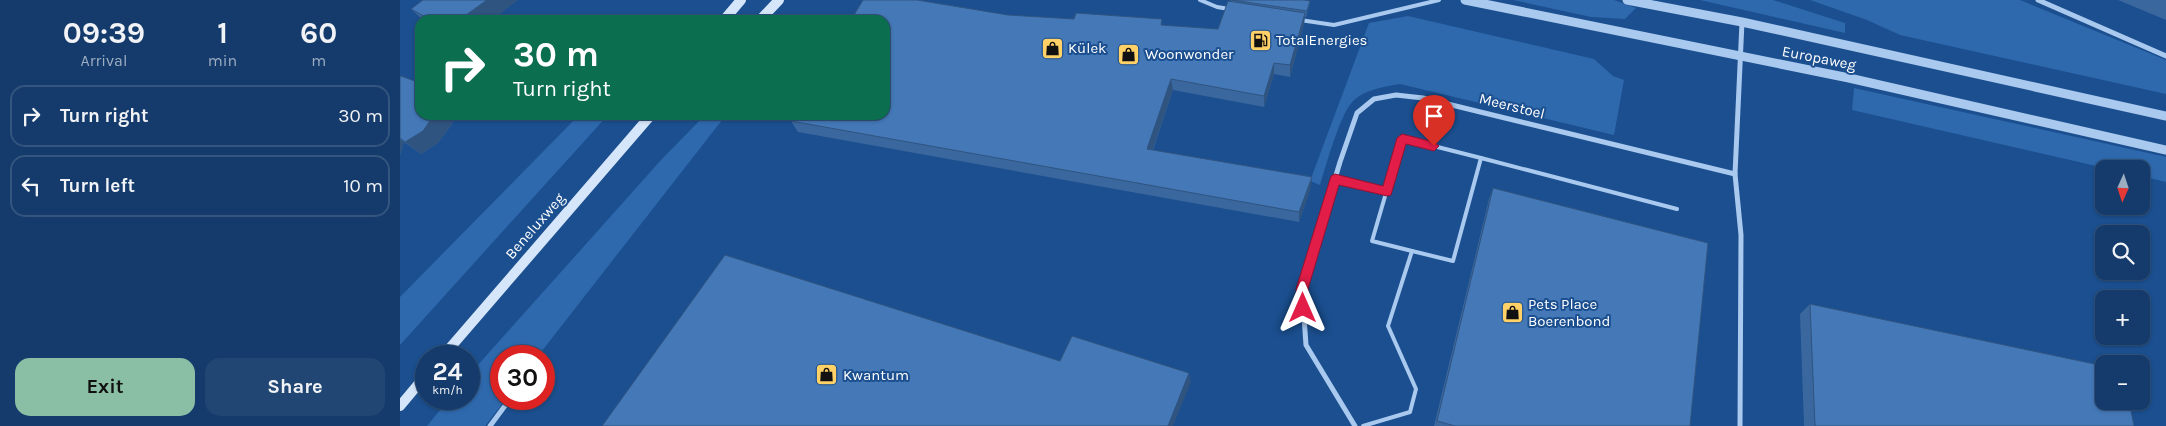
<!DOCTYPE html>
<meta charset="utf-8">
<style>
:root{--surface:#143b6b;--page:#214673;--text:#f1f3f6;--muted:#9dadc1;--line:#33557e;--accent:#8abfa5}
body{margin:0;font-family:Karla,sans-serif;background:var(--page);color:var(--text);height:100vh;display:flex;flex-direction:column;font-size:19px;white-space:nowrap}
*{box-sizing:border-box;margin:0}
p{font-size:16px;color:var(--muted)}
.icon{flex:none;width:28px;height:28px;fill:none;stroke:currentColor;stroke-width:2;stroke-linecap:round;stroke-linejoin:round}
.map{position:relative;flex:1;overflow:hidden}
.sheet{display:flex;flex-direction:column;background:var(--surface);width:400px}
.sheet>*{flex:none}
.guide{position:absolute;left:15px;top:15px;width:475px;height:105px;border-radius:15px;box-shadow:0 1px 4px #0004,0 0 0 1px var(--line);background:#0b6e4f;color:#fff;overflow:hidden}
.needle{width:32px;rotate:183deg}
.controls{position:absolute;left:1695px;top:160px;display:grid;gap:10px}
.controls a{display:grid;place-items:center;width:55px;height:55px;border-radius:10px;background:var(--surface);box-shadow:0 1px 4px #0004,0 0 0 1px var(--line);font-size:25px}
.speed{position:absolute;left:15px;top:345px;display:flex;gap:10px;font-size:25px;font-weight:700;text-align:center}
.speed>*{display:grid;place-content:center;width:65px;height:65px;border-radius:50%;background:var(--surface);box-shadow:0 1px 4px #0004,0 0 0 1px var(--line);line-height:1}
.speed small{font-size:12px;font-weight:400}
.speed .limit{border:8px solid #d22;background:#fff;color:#111}
.pin{position:absolute;display:grid;place-items:center;width:42px;height:42px;color:#fff;margin:-51px -21px;border-radius:50% 50% 50% 0;rotate:-45deg;box-shadow:0 0 5px #0007}
.pin .icon{rotate:45deg}
.me{position:absolute;width:55px;margin:-28px;rotate:0deg;stroke-linejoin:round;filter:drop-shadow(0 0 4px #0008)}
.turn{display:flex;align-items:center;gap:18px;height:105px;padding:0 15px;font-size:22px}
.turn .icon{width:65px;height:65px;stroke-width:2.5}
.turn b{display:block;font-size:35px;line-height:42px}
.eta{display:flex;justify-content:space-evenly;align-items:center;height:85px;text-align:center}
.eta b{font-size:30px;font-weight:700;line-height:35px}
.button{display:flex;gap:10px;margin-top:auto;padding:10px 15px}
.button a{flex:1;height:58px;border-radius:15px;background:var(--accent);color:#111;font-size:20px;font-weight:700;line-height:58px;text-align:center}
.button a+a{background:var(--page);color:var(--text)}
ul{padding:0;list-style:none}
li{display:flex;align-items:center;gap:15px;height:62px;margin:0 10px 8px;padding:0 5px;border:2px solid var(--line);border-radius:15px}
li div{flex:1}
li b{display:block;font-size:19px}
li em{font-style:normal}
main{display:flex;flex:1;min-height:0}
.map>svg:first-child{display:block}
.green{fill:#2e69ad}
.lines{fill:none;stroke-linecap:round;stroke-linejoin:round}
.service{stroke:#a9c9ee;stroke-width:4}
.minor{stroke:#a9c9ee;stroke-width:5}
.tertiary{stroke:#a9c9ee;stroke-width:9}
.secondary{stroke:#d6e6fa;stroke-width:10}
.wall{fill:#3a679d}
.shaded-wall{fill:#305480}
.building{fill:#4478b7;stroke:#305480}
.route{fill:#e11d48;stroke:#92132f}
.labels{text-anchor:middle;dominant-baseline:central;stroke-width:4;stroke-linejoin:round;paint-order:stroke}
.poi-label{font-size:15px;fill:#fff;stroke:#1b4f8f;text-anchor:start}
.street-label{font-size:15px;fill:#fff;stroke:#1b4f8f}
</style>
<main>
<section class="sheet">
<div class="eta">
<div><b>09:39</b><p>Arrival</p></div>
<div><b>1</b><p>min</p></div>
<div><b>60</b><p>m</p></div>
</div>
<ul>
<li><svg class="icon" aria-label="right" viewBox="0 0 24 24"><path d="M7 20v-9h11M14 6l5 5-5 5"/></svg><div><b>Turn right</b></div><em>30 m</em></li>
<li><svg class="icon" aria-label="left" viewBox="0 0 24 24"><path d="M17 20v-9H6M10 6l-5 5 5 5"/></svg><div><b>Turn left</b></div><em>10 m</em></li>
</ul>
<div class="button"><a>Exit</a><a>Share</a></div>
</section>
<div class="map">
<svg width="1766" height="426" viewBox="0 0 1766 426">
<rect width="100%" height="100%" fill="#1b4f8f"/>
<g class="green">
<path d="M 1113,0 L 1214,0 L 1236,8 L 1225,19 L 1191,17 Z"/>
<path d="M 1300,0 L 1373,0 L 1445,23 L 1445,33 Z"/>
<path d="M 1410,0 L 1620,0 L 1766,60 L 1766,94 L 1500,35 L 1467,20 Z"/>
<path d="M 1008,16 L 1194,59 L 1213,76 L 1224,80 L 1214,135 L 1000,84 C 984,87 965,89 953,101 C 940,114 926,166 920,185 L 910,181 L 969,23 Z"/>
<path d="M 1454,88 L 1766,157 L 1766,182 L 1741,176 L 1741,169 L 1709,169 L 1452,110 Z"/>
<path d="M 179,115 L 208,115 L 0,345 L 0,297 Z"/>
<path d="M 305,115 L 326,115 L 138,356 L 101,356 L 101,399 L 106,399 L 85,426 L 27,426 L 49,399 L 69,399 L 69,375 L 77,366 L 261,160 Z"/>
</g>
<g class="lines">
<g class="service">
<path d="M 800,0 L 817,7 L 829,9"/>
<path d="M 900,20 L 934,25 L 1039,0"/>
<path d="M 935,179 L 987,191"/>
<path d="M 1012,251 L 972,241 L 1002,138 L 1081,158"/>
<path d="M 963,426 L 1010,412 L 1016,389 L 988,326 L 1012,251 L 1053,261 L 1081,158 L 1277,209"/>
</g>
<g class="minor">
<path d="M 1638,0 L 1766,56"/>
<path d="M 90,426 L 110,399"/>
<path d="M 955,426 L 906,345 L 902,289 L 940,162 L 957,113 L 974,99 L 996,95 L 1023,98 L 1335,174"/>
<path d="M 1340,426 L 1341,235 L 1335,174 L 1342,22"/>
</g>
<g class="tertiary">
<path d="M 1065,0 L 1449,78 L 1766,150"/>
<path d="M 1227,0 L 1342,22 L 1766,116"/>
</g>
<g class="secondary">
<path d="M 324,20 L 341,0"/>
<path d="M 360,20 L 379,0"/>
<path d="M 43,356 L 251,115"/>
<path d="M 0,406 L 26,375"/>
</g>
</g>
<g class="wall">
<path d="M 23,0 L 118,0 L 91,20 L 23,20 L 11,9 Z"/>
<path d="M 831,0 L 910,1 L 909,6 L 906,17 L 905,17 L 904,24 L 890,77 L 874,74 L 864,107 L 773,90 L 753,150 L 911,187 L 899,222 L 398,132 L 391,121 L 608,15 L 818,29 L 831,1 Z"/>
<path d="M 1718,0 L 1766,0 L 1766,20 Z"/>
<path d="M 0,77 L 20,115 L 54,115 L 52,124 L 38,143 L 21,154 L 4,142 L 0,155 Z"/>
<path d="M 1093,188 L 1290,426 L 1034,426 L 1089,199 Z"/>
<path d="M 1410,304 L 1734,426 L 1404,426 L 1400,314 Z"/>
</g>
<g class="shaded-wall">
<path d="M 87,0 L 118,0 L 91,20 L 59,20 Z"/>
<path d="M 905,13 L 904,24 L 890,77 L 890,65 Z"/>
<path d="M 874,63 L 874,74 L 864,107 L 864,96 Z"/>
<path d="M 771,79 L 773,90 L 749,160 L 747,149 Z"/>
<path d="M 34,115 L 54,115 L 52,124 L 38,143 L 21,154 L 5,142 Z"/>
<path d="M 0,139 L 4,142 L 0,155 Z"/>
<path d="M 912,177 L 911,187 L 899,222 L 899,212 Z"/>
<path d="M 789,373 L 791,382 L 773,426 L 768,426 Z"/>
</g>
<g class="building">
<path d="M 23,0 L 87,0 L 59,20 L 31,20 L 11,9 Z"/>
<path d="M 463,0 L 517,0 L 608,15 L 674,19 L 676,13 L 762,19 L 761,25 L 818,29 L 828,1 L 905,13 L 890,65 L 874,63 L 864,96 L 771,79 L 747,149 L 912,177 L 899,212 L 391,121 L 395,115 L 485,115 L 485,20 L 451,20 Z"/>
<path d="M 832,0 L 904,0 L 910,1 L 907,11 Z"/>
<path d="M 1,76 L 20,83 L 20,115 L 34,115 L 23,131 L 5,142 L 0,138 L 0,77 Z"/>
<path d="M 1093,188 L 1308,243 L 1290,426 L 1055,426 L 1037,421 Z"/>
<path d="M 325,255 L 660,361 L 672,336 L 789,373 L 768,426 L 202,426 Z"/>
<path d="M 1410,304 L 1704,366 L 1704,401 L 1729,401 L 1734,426 L 1415,426 Z"/>
</g>
<path class="route" d="M 1002,134 L 1034,142 L 1039,146 L 1034,151 L 1006,144 L 991,195 L 987,196 L 939,185 L 908,289 L 909,308 L 908,311 L 903,313 L 899,311 L 896,289 L 931,176 L 935,174 L 983,186 L 997,138 Z"/>
<defs>
<symbol id="fuel-square" viewBox="-11 -11 22 22"><rect x="-9" y="-9" width="18" height="18" rx="4" fill="#ffd166" stroke="#1b4f8f"/><path d="M-5.5-6h7V0h2V4h1.3V-2.5L3-4.5l.8-.8L6-3V5H2.5V1h-1V6h-7ZM-4.2-4.7v3.2H.2V-4.7Z" fill="#111"/></symbol>
<symbol id="shop-square" viewBox="-11 -11 22 22"><rect x="-9" y="-9" width="18" height="18" rx="4" fill="#ffd166" stroke="#1b4f8f"/><path d="M-5-2.5h2.3a2.7 3.5 0 0 1 5.4 0H5L5.5 6h-11ZM-1.5-2.5h3a1.5 2.3 0 0 0-3 0Z" fill="#111"/></symbol>
</defs>
<g fill-rule="evenodd">
<use href="#fuel-square" x="848" y="28" width="25" height="25"/>
<use href="#shop-square" x="640" y="36" width="25" height="25"/>
<use href="#shop-square" x="716" y="42" width="25" height="25"/>
<use href="#shop-square" x="1100" y="300" width="25" height="25"/>
<use href="#shop-square" x="414" y="362" width="25" height="25"/>
</g>
<g class="labels">
<g class="poi-label">
<text x="876" y="40">TotalEnergies</text>
<text x="668" y="48">Külek</text>
<text x="745" y="54">Woonwonder</text>
<text x="1128" y="304">Pets Place<tspan x="1128" dy="17">Boerenbond</tspan></text>
<text x="443" y="375">Kwantum</text>
</g>
<g class="street-label">
<text transform="translate(1419 58) rotate(11)">Europaweg</text>
<text transform="translate(1112 106) rotate(14)">Meerstoel</text>
<text transform="translate(135 226) rotate(-49)">Beneluxweg</text>
</g>
</g>
</svg>
<div class="controls">
<a><svg class="needle" viewBox="-14 -14 28 28"><path d="M0-13l5 13h-10z" fill="#e53935"/><path d="M0 13l5-13h-10z" fill="#9dadc1"/></svg></a>
<a><svg class="icon" aria-label="search" viewBox="0 0 24 24"><circle cx="10" cy="10" r="6"/><path d="M15 15l6 6"/></svg></a>
<a>+</a>
<a>−</a>
</div>
<div class="speed"><div>24<small>km/h</small></div><div class="limit">30</div></div>
<div class="pin" style="left:1034px;top:146px;background:#d93025"><svg class="icon" aria-label="arrive" viewBox="0 0 24 24"><path d="M6 21V4h12l-3 4 3 4H6"/></svg></div>
<svg class="me" style="left:903px;top:308px" viewBox="-20 -20 40 40"><path d="M0-17L14 15 0 8-14 15z" fill="#e11d48" stroke="#fff" stroke-width="4"/></svg>
<div class="guide">
<div class="turn"><svg class="icon" aria-label="right" viewBox="0 0 24 24"><path d="M7 20v-9h11M14 6l5 5-5 5"/></svg><div><b>30 m</b>Turn right</div></div>
</div>
</div>
</main>
